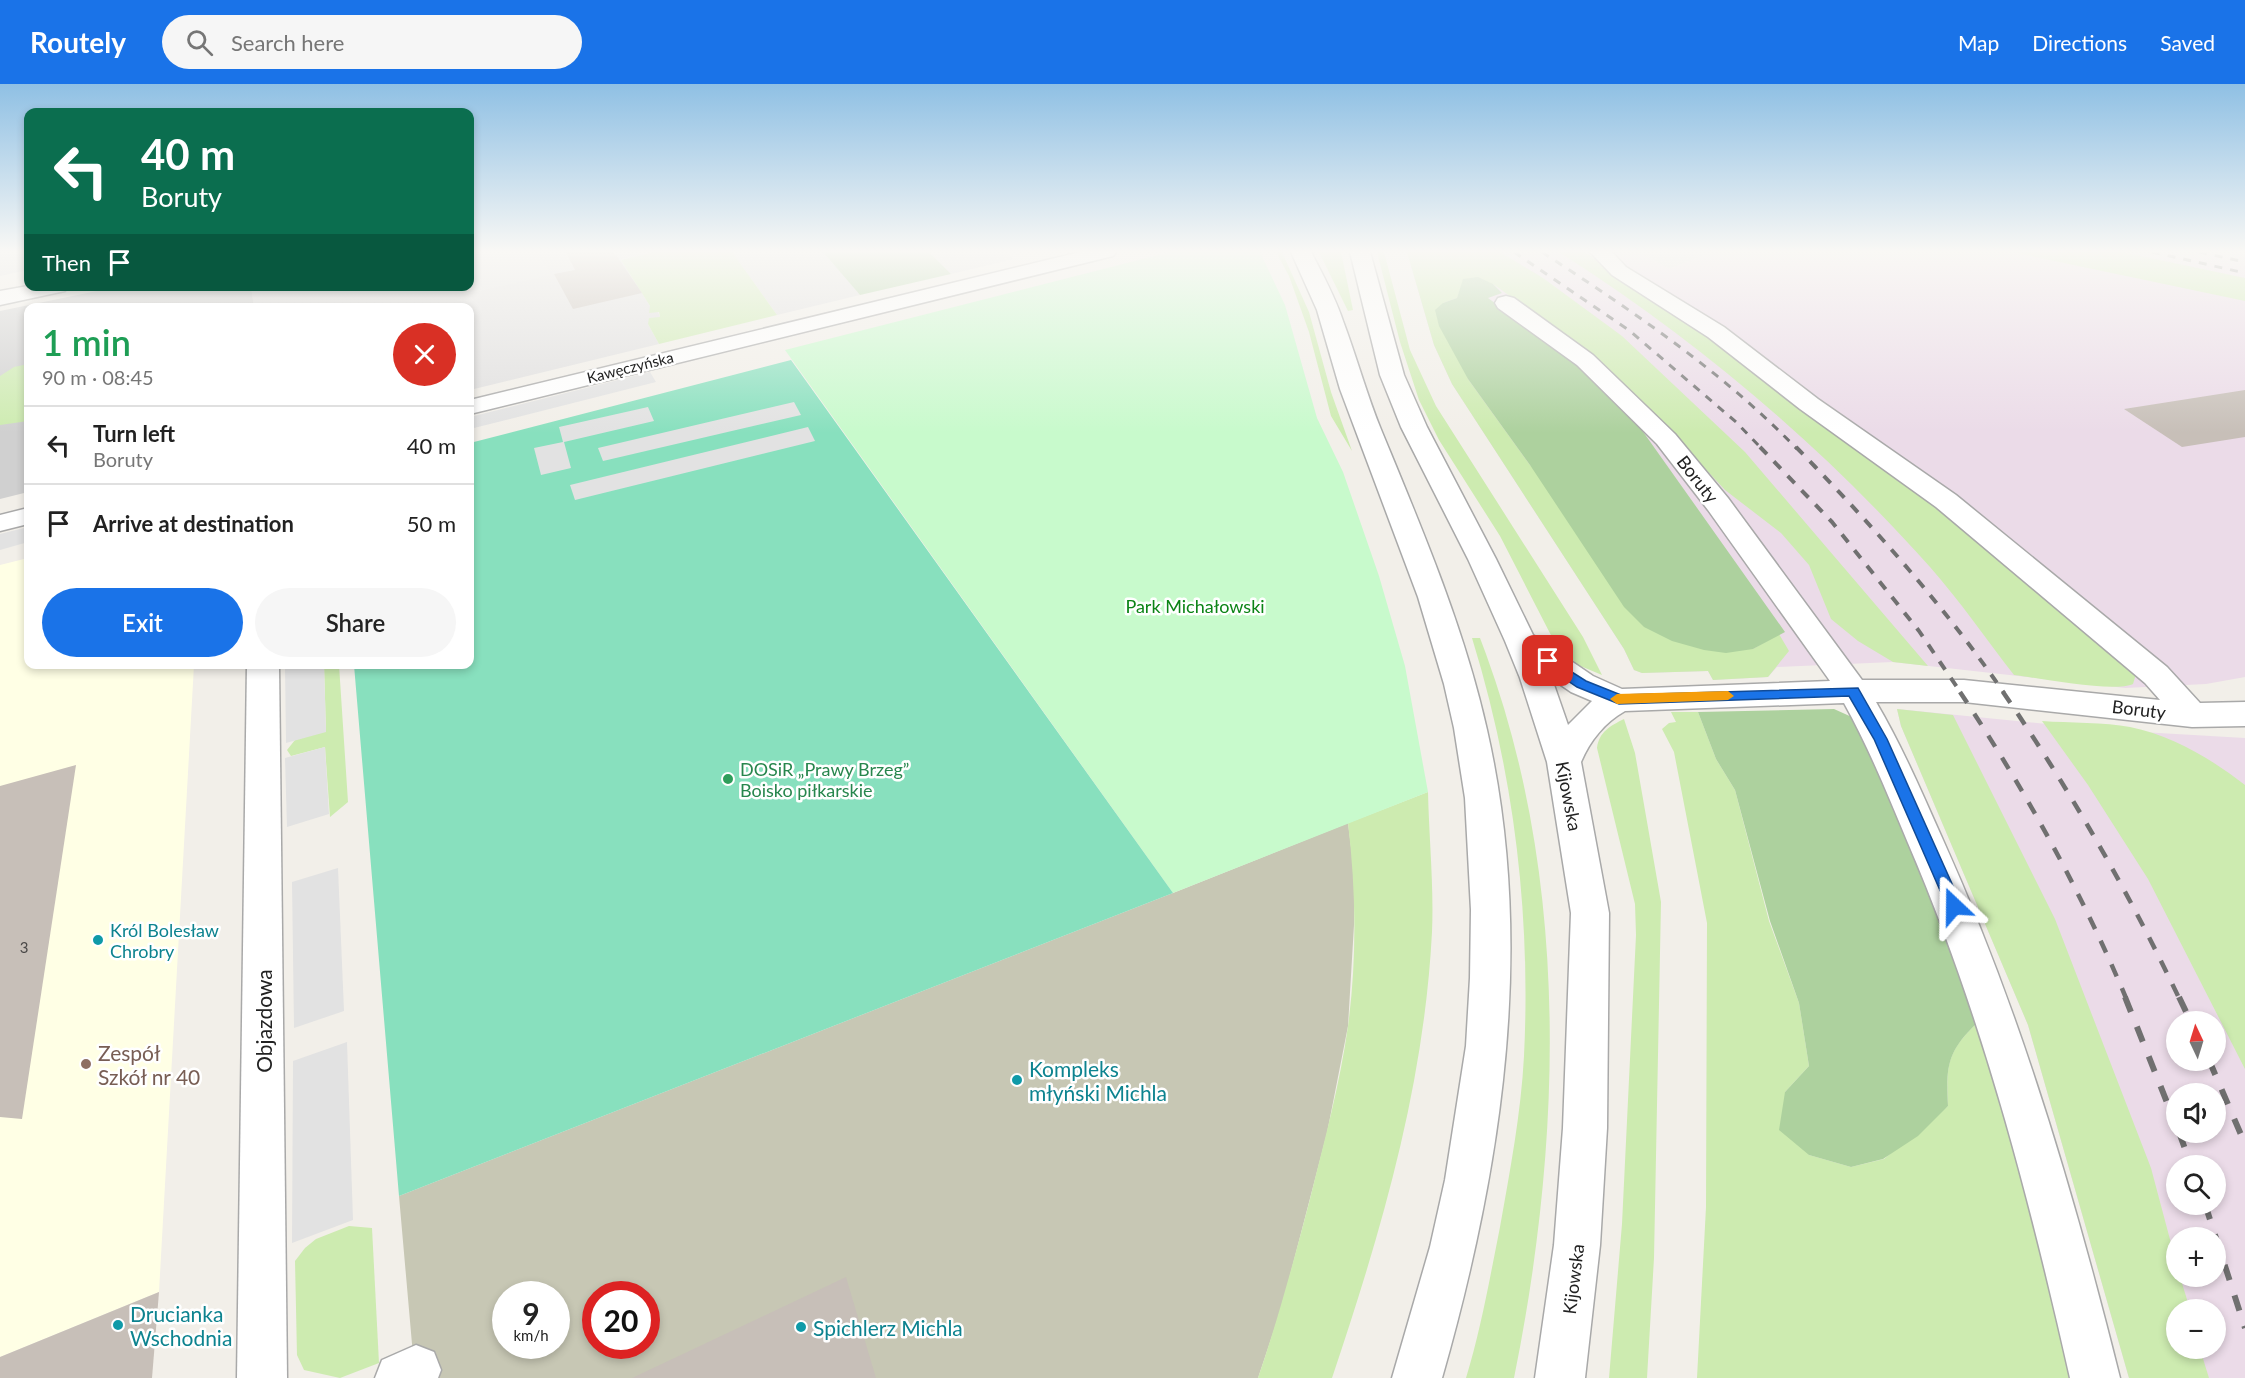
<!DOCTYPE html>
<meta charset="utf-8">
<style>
:root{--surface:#fff;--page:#f6f6f6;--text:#222;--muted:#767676;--line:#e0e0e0;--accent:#1a73e8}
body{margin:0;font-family:Lato,sans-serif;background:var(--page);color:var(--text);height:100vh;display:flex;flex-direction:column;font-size:22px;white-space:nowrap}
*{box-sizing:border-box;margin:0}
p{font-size:20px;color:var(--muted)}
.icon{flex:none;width:33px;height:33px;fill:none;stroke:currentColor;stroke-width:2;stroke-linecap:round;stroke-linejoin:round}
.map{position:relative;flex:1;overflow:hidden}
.panel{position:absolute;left:24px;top:219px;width:450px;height:366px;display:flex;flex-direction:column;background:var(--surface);border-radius:12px;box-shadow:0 3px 9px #0003}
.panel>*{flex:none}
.top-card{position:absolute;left:24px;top:24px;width:450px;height:183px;border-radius:12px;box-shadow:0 3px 9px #0003;background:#0b6e4f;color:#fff;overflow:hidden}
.needle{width:39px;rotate:356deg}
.fabs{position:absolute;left:2166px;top:927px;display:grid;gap:12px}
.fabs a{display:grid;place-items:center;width:60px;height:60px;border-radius:50%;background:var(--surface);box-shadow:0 3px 9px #0003;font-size:30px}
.speed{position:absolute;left:492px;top:1197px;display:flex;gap:12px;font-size:30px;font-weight:700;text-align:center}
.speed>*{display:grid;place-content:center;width:78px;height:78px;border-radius:50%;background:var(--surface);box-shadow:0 3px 9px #0003;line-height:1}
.speed small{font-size:15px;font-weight:400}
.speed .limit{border:9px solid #d22;background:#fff;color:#111}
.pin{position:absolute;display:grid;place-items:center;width:51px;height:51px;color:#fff;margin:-26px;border-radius:12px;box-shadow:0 3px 9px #0006}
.me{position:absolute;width:66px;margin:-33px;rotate:337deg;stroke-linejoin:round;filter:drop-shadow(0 0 4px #0008)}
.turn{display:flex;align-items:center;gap:21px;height:126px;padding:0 18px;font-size:27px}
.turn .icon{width:78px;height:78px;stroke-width:2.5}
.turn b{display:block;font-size:42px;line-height:51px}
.then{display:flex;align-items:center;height:57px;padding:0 18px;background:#0003;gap:12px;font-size:22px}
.round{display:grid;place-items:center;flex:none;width:63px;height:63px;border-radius:32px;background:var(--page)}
.head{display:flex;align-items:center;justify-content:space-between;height:102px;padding:0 18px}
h1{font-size:36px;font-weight:600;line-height:45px;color:#1e9e55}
.primary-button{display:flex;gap:12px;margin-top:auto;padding:12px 18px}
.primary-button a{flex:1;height:69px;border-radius:36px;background:var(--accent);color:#fff;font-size:24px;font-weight:600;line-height:69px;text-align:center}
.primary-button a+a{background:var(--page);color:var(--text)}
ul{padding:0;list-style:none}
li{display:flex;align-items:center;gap:18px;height:78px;padding:0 18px;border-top:2px solid var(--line)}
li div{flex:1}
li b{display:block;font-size:22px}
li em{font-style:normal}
header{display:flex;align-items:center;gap:36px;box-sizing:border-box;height:84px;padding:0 30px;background:var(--accent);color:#fff}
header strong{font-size:28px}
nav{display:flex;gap:33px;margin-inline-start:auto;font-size:21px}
.search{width:420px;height:54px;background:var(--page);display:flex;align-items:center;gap:15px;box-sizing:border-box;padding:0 21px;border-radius:33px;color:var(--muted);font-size:22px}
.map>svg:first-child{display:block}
.residential{fill:#e0dfdf}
.industrial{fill:#ebdbe8;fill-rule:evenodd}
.education{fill:#ffffe5}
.religious{fill:#d0d0d0}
.construction{fill:#c7c7b4;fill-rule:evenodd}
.grass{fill:#cdebb0}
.forest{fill:#add19e}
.park{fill:#c8facc}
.pitch{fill:#88e0be}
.parking{fill:#e2e2e2}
.building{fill:#c7bfb8}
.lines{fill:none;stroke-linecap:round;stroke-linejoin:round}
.minor-casing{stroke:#a9a9a9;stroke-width:3}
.minor{fill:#fff;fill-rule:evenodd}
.rail-far3{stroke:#707070;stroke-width:3;stroke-dasharray:8 8;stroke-linecap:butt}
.rail-far2{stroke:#707070;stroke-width:4;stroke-dasharray:10 10;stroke-linecap:butt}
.rail-far1{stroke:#707070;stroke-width:4.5;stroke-dasharray:13 13;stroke-linecap:butt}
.rail{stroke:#707070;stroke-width:6;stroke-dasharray:16 16;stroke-linecap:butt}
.route{fill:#1a73e8;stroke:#114b97;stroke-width:1.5}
.slow{fill:#f59e0b}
.leisure-dot{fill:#2e9e5b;stroke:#fff;stroke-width:2}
.culture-dot{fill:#0f9aa8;stroke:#fff;stroke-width:2}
.education-dot{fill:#8d6e63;stroke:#fff;stroke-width:2}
.labels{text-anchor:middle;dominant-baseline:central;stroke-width:5;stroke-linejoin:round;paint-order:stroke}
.far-street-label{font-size:15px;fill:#222;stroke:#fff}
.number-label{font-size:15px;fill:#4b4948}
.street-label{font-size:18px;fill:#222;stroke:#fff}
.park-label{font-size:18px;fill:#0c8416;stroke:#fff}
.leisure-label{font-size:18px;fill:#27864d;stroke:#fff;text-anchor:start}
.culture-label{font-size:18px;fill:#0d838f;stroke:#fff;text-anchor:start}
.near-street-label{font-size:21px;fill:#222;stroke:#fff}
.near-education-label{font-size:21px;fill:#785e54;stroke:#fff;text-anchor:start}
.near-culture-label{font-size:21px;fill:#0d838f;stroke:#fff;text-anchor:start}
</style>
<header>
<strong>Routely</strong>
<div class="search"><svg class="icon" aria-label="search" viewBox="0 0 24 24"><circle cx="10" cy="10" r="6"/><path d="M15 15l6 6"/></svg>Search here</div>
<nav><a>Map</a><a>Directions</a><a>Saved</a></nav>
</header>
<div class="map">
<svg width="2245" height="1294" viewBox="0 0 2245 1294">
<rect width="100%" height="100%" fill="#f2efe9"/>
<g class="residential">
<path d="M 0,168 L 28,168 L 28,186 L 0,192 Z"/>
<path d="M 537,168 L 654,168 L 621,175 L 650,222 L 658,228 L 660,233 L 648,240 L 659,260 L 470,306 L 470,224 L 254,223 L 251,203 L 461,202 L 465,210 L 550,190 Z"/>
<path d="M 732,168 L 823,168 L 860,211 L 777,231 Z"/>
<path d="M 929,168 L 1006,168 L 1014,175 L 951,190 Z"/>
<path d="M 1639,168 L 1713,168 L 1669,185 Z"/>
</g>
<g class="industrial">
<path d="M 1407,168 L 1639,168 L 1669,185 L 1713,168 L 2245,168 L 2245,593 L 2206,600 L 2125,604 L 1893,578 L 1777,583 L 1768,593 L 1713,596 L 1708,587 L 1642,589 L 1634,586 L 1624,565 L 1452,300 L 1434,261 Z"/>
<path d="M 1897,625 L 2107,646 L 2245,654 L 2245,1294 L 2129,1294 L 2028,941 L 1901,642 ZM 2176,938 L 2216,938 L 2216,976 L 2176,976 ZM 2176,1010 L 2216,1010 L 2216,1048 L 2176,1048 ZM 2176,1082 L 2216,1082 L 2216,1120 L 2176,1120 ZM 2176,1154 L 2216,1154 L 2216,1192 L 2176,1192 ZM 2176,1226 L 2216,1226 L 2216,1264 L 2176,1264 Z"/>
</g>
<path class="education" d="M 28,474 L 28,580 L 194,581 L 159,1208 L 0,1273 L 0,481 Z"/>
<path class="religious" d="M 121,202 L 251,203 L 254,223 L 28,224 L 28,408 L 0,415 L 0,227 Z"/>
<path class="construction" d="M 1348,739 L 1354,787 L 1354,841 L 1348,942 L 1327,1049 L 1282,1222 L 1258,1294 L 415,1294 L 399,1112 L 1173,809 ZM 506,1210 L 556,1210 L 556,1262 L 506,1262 ZM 596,1210 L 646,1210 L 646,1262 L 596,1262 Z"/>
<g class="grass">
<path d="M 654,168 L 732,168 L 777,231 L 659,260 L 648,240 L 649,234 L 660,233 L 659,228 L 649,229 L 650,222 L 621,176 Z"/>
<path d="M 1276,168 L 1282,168 L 1309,228 L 1331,308 L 1352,367 L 1331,332 L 1309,248 L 1289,192 Z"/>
<path d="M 1319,168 L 1341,168 L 1353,226 L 1348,227 Z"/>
<path d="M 1377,168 L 1384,168 L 1410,266 L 1436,322 L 1583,553 L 1602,591 L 1578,581 L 1555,559 L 1500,452 L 1439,356 L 1419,316 L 1400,258 Z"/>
<path d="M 1407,168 L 1500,168 L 1543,194 L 1622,252 L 1745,368 L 1928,582 L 1893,578 L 1858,557 L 1831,535 L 1809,481 L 1781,449 L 1725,406 L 1665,342 L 1595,273 L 1493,200 L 1461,203 L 1457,214 L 1443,219 L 1468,295 L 1530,381 L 1753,565 L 1779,550 L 1789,567 L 1768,593 L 1713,596 L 1708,587 L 1642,589 L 1634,586 L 1624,565 L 1452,300 L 1434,261 Z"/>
<path d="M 1559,168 L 1585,168 L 1695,242 L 1927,416 L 2136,590 L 2133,600 C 2113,609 2040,594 2014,591 C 1986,555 1960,517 1930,483 C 1821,361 1697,256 1559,168 Z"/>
<path d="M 2012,168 L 2122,168 L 2245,194 L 2245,217 Z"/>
<path d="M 28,280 L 28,337 L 0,341 L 0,292 L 14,283 Z"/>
<path d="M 1472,554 L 1480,554 L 1486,570 C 1570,799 1562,1057 1514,1294 L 1466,1294 C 1481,1245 1490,1193 1500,1143 C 1510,1087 1521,1029 1524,972 C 1531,830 1514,690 1472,554 Z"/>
<path d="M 324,581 L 339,581 L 348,718 L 330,733 L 325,663 L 291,672 L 287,666 L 295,656 L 326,647 Z"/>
<path d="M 1897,625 L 1953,631 L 2055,835 L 2151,1084 L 2176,1178 L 2176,1192 L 2180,1193 L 2190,1225 L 2176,1226 L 2176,1264 L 2200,1265 L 2209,1294 L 2129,1294 L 2028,941 L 1901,642 Z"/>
<path d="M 1671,628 L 1698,628 L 1716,675 L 1735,706 L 1769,837 L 1799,919 L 1809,982 L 1785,1008 L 1809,1071 L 1851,1083 L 1884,1075 L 1948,1022 C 1946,982 1947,968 1976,940 L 2048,1174 L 2069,1294 L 1697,1294 L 1706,1123 L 1707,839 L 1674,668 L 1662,645 L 1669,639 L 1676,638 Z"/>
<path d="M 1624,635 L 1635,669 L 1661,818 L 1654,1174 L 1647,1294 L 1609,1294 L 1622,1140 L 1636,851 L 1635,820 L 1597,664 C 1599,648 1610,642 1624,635 Z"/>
<path d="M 2042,637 C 2069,639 2105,638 2130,643 C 2173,652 2210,674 2245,701 L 2245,985 L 2148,795 L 2088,701 Z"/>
<path d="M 1428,708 C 1429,754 1434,802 1432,848 C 1424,1003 1381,1148 1332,1294 L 1258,1294 C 1278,1235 1294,1176 1310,1115 C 1324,1058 1340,1000 1348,942 C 1357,875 1356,806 1348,739 Z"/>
<path d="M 349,1142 L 372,1144 L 379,1279 L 340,1294 L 304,1286 L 297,1271 L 295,1177 L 305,1164 L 316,1155 Z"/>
</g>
<g class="forest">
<path d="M 823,168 L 929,168 L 951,190 L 860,211 Z"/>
<path d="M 1478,193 L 1493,200 L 1502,209 L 1488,214 L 1543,254 L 1595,297 L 1639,342 L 1785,548 L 1753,565 L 1726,569 L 1704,566 L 1672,557 L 1644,543 L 1624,523 L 1530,381 L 1468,295 L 1439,242 L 1435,226 L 1443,219 L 1457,214 L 1463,195 Z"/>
<path d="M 1834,625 L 1854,634 L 1864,650 L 1947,845 L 1976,940 C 1947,968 1946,983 1948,1022 L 1918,1052 L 1883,1075 L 1851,1083 L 1809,1071 L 1779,1046 L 1785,1008 L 1809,982 L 1799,919 L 1770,837 L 1735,706 L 1716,675 L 1698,628 Z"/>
</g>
<path class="park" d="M 1170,168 L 1260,168 L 1285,221 L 1317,334 L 1343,388 L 1379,492 L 1405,582 L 1428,708 L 1173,809 L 785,266 Z"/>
<path class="pitch" d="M 791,276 L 1173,809 L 399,1112 L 354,581 L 470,580 L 470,359 Z"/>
<g class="parking">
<path d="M 470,168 L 537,168 L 551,191 L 465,210 L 461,203 L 470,202 Z"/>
<path d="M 650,288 L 656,298 L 470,345 L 470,333 Z"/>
<path d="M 794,318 L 801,331 L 603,377 L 598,364 Z"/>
<path d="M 648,323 L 654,337 L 564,358 L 571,384 L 541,391 L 534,364 L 563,358 L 559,343 Z"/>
<path d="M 808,343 L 815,357 L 575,416 L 570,401 Z"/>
<path d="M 28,443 L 28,458 L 0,466 L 0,450 Z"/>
<path d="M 285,581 L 324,581 L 326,648 L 286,659 Z"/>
<path d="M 325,663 L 329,730 L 287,743 L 285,674 Z"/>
<path d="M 338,784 L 344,927 L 294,944 L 292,798 Z"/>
<path d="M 347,958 L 353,1136 L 292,1159 L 293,977 Z"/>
</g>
<g class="building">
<path d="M 566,168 L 614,168 L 642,209 L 573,225 L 554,190 L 575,186 Z"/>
<path d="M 2245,306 L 2245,353 L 2182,363 L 2124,325 Z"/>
<path d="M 76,681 L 22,1035 L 0,1033 L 0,702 Z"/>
<path d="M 846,1193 L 876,1294 L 632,1294 Z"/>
<path d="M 159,1208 L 152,1294 L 0,1294 L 0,1273 Z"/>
</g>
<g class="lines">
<defs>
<g id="minor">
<path d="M 1080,168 L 1116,168 L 1113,172 L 470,330 L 470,316 Z"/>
<path d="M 1291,168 L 1311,168 C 1323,191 1335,213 1343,237 C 1357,274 1367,312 1382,348 C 1422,445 1464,543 1487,646 C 1536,862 1502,1084 1442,1294 L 1392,1294 L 1430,1163 L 1445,1096 L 1466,962 L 1470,894 L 1471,826 L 1465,714 L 1454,644 L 1444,600 L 1418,513 L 1340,305 L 1317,226 Z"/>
<path d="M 1350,168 L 1370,168 L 1404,291 L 1427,343 L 1496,475 L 1533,551 L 1593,592 L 1622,605 L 1830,597 L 1708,426 L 1657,360 L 1577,281 L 1498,224 L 1495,219 L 1498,214 L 1506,212 L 1514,214 L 1593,271 L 1675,350 L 1728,414 L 1862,596 L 1964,596 L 2160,616 L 2145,599 L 1936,423 L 1800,325 L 1708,253 L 1612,191 L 1590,168 L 1612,168 L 1626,183 L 1724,243 L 1818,315 L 1956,411 L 2167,583 L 2200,619 L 2245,618 L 2245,642 L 2192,643 L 1964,618 L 1876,618 C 1902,662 1922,709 1943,756 C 2021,929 2074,1110 2120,1294 L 2070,1294 C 2029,1112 1982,931 1908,759 C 1888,711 1869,664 1844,619 L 1625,627 C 1604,639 1590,657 1581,678 L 1609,829 L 1607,1044 L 1600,1161 L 1585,1294 L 1535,1294 L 1554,1161 L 1563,1044 L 1571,829 L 1547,678 L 1520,594 L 1505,557 L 1468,475 L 1401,343 L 1380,291 ZM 1552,595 L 1571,608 L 1592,617 L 1568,641 Z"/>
<path d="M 28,202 L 67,202 L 65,207 L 0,221 L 0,207 Z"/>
<path d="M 28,424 L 28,440 L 0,447 L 0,431 Z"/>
<path d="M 247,580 L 279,580 L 287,1294 L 237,1294 Z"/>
<path d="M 416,1261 L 434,1268 L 441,1286 L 438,1294 L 375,1294 L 382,1276 Z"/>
</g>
</defs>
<use href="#minor" class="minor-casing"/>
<use href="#minor" class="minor"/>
<g class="rail-far3">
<path d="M 1514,168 L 1630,247 L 1736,338 L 1762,365"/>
<path d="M 1542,168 C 1632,227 1722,287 1797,365"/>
<path d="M 2152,168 L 2245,189"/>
<path d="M 2199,168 L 2245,178"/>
</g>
<g class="rail-far2">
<path d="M 1760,363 L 1832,438 L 1919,547 L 1961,609"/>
<path d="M 1796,363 C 1871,440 1943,520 2004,609"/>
</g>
<g class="rail-far1">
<path d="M 1960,608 C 2024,704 2081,807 2126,914"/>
<path d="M 2003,608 C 2070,706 2128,807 2179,914"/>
</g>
<g class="rail">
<path d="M 2125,913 L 2176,1041"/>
<path d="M 2179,913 L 2191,938"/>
<path d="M 2209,976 L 2245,1060"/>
<path d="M 2179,1048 L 2191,1082"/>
<path d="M 2205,1120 L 2245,1244"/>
</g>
</g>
<linearGradient id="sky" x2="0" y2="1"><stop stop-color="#8fc0e4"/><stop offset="0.48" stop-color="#f9f8f5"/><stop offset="1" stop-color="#f9f8f5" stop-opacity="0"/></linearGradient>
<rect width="2245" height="349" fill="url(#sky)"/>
<path class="route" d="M 1548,573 L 1586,597 L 1621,611 L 1858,604 L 1887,655 L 1962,822 L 1960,827 L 1954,829 L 1949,827 L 1874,655 L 1849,612 L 1619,620 L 1577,603 L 1543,580 L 1541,577 Z"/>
<path class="slow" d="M 1728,607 L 1734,612 L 1728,616 L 1617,620 L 1610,615 L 1617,610 Z"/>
<circle class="leisure-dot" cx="728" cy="695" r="6"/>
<g class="culture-dot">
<circle cx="98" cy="856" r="6"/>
<circle cx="1017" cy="996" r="6"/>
<circle cx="118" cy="1241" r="6"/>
<circle cx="801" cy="1243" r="6"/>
</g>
<circle class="education-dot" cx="86" cy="980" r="6"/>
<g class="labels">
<g class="far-street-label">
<text transform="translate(630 283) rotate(-14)">Kawęczyńska</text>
</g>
<g class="number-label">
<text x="24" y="863">3</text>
</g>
<g class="street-label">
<text transform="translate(1698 395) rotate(52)">Boruty</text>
<text transform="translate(2139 625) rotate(7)">Boruty</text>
<text transform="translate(1569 712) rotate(79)">Kijowska</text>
<text transform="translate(1573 1195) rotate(-83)">Kijowska</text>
</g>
<g class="park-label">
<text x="1195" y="522">Park Michałowski</text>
</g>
<g class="leisure-label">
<text x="740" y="685">DOSiR „Prawy Brzeg”<tspan x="740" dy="21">Boisko piłkarskie</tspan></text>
</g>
<g class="culture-label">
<text x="110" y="846">Król Bolesław<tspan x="110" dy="21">Chrobry</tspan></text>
</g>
<g class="near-street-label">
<text transform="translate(263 937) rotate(-90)">Objazdowa</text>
</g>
<g class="near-education-label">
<text x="98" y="968">Zespół<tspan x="98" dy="24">Szkół nr 40</tspan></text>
</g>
<g class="near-culture-label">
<text x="1029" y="984">Kompleks<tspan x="1029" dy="24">młyński Michla</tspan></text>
<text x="130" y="1229">Drucianka<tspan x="130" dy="24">Wschodnia</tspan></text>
<text x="813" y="1243">Spichlerz Michla</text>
</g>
</g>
</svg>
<div class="fabs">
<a><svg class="needle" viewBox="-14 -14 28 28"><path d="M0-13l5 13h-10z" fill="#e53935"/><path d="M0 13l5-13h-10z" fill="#767676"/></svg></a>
<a><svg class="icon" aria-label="sound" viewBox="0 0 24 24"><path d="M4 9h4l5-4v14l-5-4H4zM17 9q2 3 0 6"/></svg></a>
<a><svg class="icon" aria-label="search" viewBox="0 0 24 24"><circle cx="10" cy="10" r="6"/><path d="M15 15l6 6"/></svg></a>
<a>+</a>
<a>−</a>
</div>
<div class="speed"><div>9<small>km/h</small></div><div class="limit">20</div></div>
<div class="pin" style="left:1548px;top:577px;background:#d93025"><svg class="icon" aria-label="arrive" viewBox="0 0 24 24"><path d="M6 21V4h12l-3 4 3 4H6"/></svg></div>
<svg class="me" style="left:1954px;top:822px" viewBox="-20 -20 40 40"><path d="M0-17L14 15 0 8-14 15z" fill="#1a73e8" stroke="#fff" stroke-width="4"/></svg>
<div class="top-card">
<div class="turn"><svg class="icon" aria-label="left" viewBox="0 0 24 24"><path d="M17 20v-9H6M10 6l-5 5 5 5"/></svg><div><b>40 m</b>Boruty</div></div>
<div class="then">Then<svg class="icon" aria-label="arrive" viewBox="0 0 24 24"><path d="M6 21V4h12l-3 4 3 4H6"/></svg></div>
</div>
<section class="panel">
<div class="head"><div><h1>1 min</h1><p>90 m · 08:45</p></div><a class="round" style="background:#d93025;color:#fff"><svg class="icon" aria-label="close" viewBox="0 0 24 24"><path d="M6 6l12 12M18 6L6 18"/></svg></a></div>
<ul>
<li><svg class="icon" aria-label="left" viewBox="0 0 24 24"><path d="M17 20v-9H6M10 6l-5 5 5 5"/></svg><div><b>Turn left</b><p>Boruty</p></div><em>40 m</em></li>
<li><svg class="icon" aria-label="arrive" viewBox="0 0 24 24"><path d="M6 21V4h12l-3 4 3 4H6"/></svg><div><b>Arrive at destination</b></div><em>50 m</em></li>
</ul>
<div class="primary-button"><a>Exit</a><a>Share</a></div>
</section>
</div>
